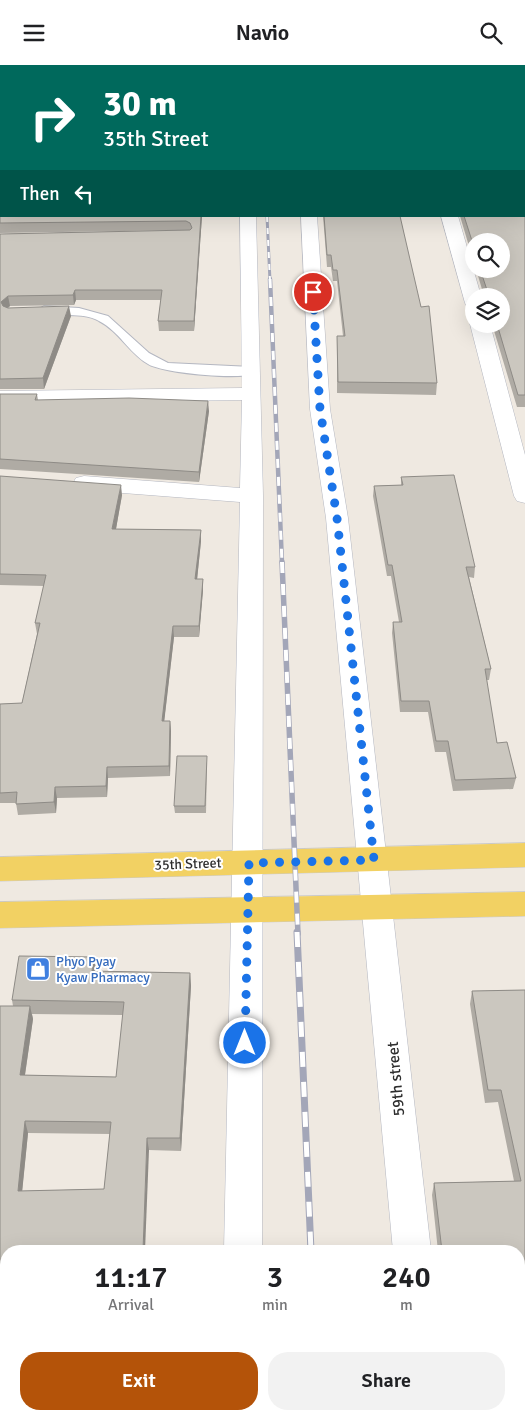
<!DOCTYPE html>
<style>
:root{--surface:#fff;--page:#f2f2f2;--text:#202124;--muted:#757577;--accent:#b45309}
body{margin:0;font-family:Signika,sans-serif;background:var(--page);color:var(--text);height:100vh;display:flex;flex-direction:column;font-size:19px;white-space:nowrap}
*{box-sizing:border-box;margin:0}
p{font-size:16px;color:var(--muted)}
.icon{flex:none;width:28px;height:28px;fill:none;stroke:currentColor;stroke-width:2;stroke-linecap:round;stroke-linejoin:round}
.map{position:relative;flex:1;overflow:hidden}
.sheet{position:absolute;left:0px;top:1180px;width:525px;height:175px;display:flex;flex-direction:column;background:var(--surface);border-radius:20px 20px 0 0;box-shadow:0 5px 20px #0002}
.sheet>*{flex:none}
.guide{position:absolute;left:0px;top:0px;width:525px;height:152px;box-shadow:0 5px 20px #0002;background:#00695c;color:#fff;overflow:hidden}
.fabs{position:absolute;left:465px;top:168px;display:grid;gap:10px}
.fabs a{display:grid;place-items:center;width:45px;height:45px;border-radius:50%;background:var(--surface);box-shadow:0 5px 20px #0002;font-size:25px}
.pin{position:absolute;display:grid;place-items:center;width:42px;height:42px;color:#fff;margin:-21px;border:2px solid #fff;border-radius:50%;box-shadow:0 1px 5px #0007}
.me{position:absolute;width:55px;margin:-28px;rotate:0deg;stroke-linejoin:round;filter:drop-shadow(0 0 4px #0008)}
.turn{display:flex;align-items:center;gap:18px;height:105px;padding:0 20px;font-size:22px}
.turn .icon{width:65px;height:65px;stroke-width:2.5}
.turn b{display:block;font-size:35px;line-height:42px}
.then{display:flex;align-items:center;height:48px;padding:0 20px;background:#0003;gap:10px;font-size:19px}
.eta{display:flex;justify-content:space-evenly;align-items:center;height:85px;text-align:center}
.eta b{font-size:30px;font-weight:600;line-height:35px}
.primary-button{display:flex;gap:10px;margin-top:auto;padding:10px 20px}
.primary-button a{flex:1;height:58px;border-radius:20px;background:var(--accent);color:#fff;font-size:20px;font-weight:600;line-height:58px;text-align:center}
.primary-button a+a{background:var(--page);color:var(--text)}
header{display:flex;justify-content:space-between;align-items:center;height:65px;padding:0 20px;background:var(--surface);font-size:22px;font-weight:600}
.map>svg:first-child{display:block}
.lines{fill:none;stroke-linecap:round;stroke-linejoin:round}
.service-casing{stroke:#b4b7c1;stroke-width:2}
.minor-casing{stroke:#b4b7c1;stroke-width:1}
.primary-casing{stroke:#c9c9c9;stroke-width:1}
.service{fill:#fff;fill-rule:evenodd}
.minor{fill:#fff;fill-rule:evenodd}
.primary{fill:#f2d163;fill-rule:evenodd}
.rail-far3-casing{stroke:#a3a6b8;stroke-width:3}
.rail-far2-casing{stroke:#a3a6b8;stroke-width:4.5}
.rail-far1-casing{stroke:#a3a6b8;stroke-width:5.5}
.rail-casing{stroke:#a3a6b8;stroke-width:7}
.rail-far3{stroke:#fff;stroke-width:2;stroke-dasharray:6;stroke-linecap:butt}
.rail-far2{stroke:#fff;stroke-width:3;stroke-dasharray:9;stroke-linecap:butt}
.rail-far1{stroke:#fff;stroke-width:4;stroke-dasharray:11;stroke-linecap:butt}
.rail{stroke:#fff;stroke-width:5;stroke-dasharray:15;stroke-linecap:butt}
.wall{fill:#afaba4;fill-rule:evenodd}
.shaded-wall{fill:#8e8b86}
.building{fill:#cbc7bf;stroke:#8e8b86;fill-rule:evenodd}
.route{stroke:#1a73e8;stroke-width:9;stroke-dasharray:0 16.2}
.labels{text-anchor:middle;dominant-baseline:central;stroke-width:4;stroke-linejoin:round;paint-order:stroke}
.street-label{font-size:14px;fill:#2e2e2e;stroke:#fff}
.shop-label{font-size:14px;fill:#366cbe;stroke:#fff;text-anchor:start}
.near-street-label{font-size:16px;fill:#2e2e2e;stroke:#fff}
</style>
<header><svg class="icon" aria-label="menu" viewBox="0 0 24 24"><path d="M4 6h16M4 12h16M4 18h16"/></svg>Navio<svg class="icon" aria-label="search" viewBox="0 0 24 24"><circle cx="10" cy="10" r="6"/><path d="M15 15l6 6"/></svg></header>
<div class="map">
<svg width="525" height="1355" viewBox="0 0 525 1355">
<rect width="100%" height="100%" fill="#efe9e1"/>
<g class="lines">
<defs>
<path id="service" d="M 44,241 L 79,243 L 108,251 L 149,288 L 168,298 L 252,302 L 259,306 C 250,317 161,308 148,299 C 129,288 119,266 99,256 C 81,246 59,253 39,248 L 38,245 Z"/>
<g id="minor">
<path d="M 167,0 L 251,0 L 166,1 Z"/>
<rect x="288" y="0" width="14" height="1"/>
<path d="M 240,151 L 256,151 L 263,431 L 262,1186 L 224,1186 L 240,437 L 84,425 L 76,423 L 73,418 L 76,413 L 84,411 L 240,423 L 242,335 L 0,338 L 0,326 L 242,323 Z"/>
<path d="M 301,151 L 317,151 L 330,344 L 348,453 L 431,1186 L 393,1186 L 326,453 L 310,344 Z"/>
<path d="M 441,151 L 458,151 L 481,231 L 474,231 L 474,244 L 467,242 L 465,238 Z"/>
<path d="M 474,255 L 474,259 L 490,259 L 525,390 L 525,438 L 517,436 L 514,431 L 470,259 Z"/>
<path d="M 221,1349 L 261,1349 L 262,1355 L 220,1355 Z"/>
<path d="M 407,1349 L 447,1349 L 448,1355 L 406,1355 Z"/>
</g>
<g id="primary">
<path d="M 525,778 L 525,802 L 0,816 L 0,792 Z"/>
<path d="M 525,827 L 525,851 L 0,863 L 0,837 Z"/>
</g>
</defs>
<use href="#service" class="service-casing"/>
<use href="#minor" class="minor-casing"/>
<use href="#primary" class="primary-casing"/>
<use href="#service" class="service"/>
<use href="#minor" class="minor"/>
<use href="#primary" class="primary"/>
<defs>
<path id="rail-far3" d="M 267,151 L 270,216"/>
<path id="rail-far2" d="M 270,214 L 282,498"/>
<path id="rail-far1" d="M 282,497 L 298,869"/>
<g id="rail">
<path d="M 297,867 L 311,1186"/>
<path d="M 317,1349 L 317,1355"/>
</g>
</defs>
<use href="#rail-far3" class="rail-far3-casing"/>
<use href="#rail-far2" class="rail-far2-casing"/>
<use href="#rail-far1" class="rail-far1-casing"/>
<use href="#rail" class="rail-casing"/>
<use href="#rail-far3" class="rail-far3"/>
<use href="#rail-far2" class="rail-far2"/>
<use href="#rail-far1" class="rail-far1"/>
<use href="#rail" class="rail"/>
</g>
<g class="wall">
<path d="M 525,63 L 525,342 L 517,342 L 492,259 L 501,259 L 501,231 L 484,231 L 476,204 L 501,204 L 474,176 L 474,198 L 460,151 L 524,151 Z"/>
<path d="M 0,67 L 1,151 L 202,151 L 194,266 L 159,266 L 158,256 L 161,235 L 76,235 L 74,240 L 10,241 L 8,243 L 71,251 L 44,324 L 0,324 L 0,169 L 186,165 L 0,168 Z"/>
<path d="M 323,151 L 440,151 L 400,152 L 437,318 L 436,330 L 337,328 L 337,271 L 343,271 L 337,216 L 333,216 L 331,202 L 327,202 Z"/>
<path d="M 0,329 L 37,329 L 38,335 L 209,346 L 199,417 L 0,404 Z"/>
<path d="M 0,411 L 122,430 L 116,464 L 201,465 L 201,476 L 197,514 L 203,514 L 203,525 L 199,572 L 174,572 L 164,656 L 170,656 L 171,666 L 170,711 L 108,713 L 107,732 L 57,733 L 56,748 L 18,750 L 16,738 L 0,738 L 0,639 L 22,638 L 37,569 L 35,558 L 44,521 L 0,520 Z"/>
<path d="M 401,412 L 475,502 L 474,513 L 469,512 L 491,604 L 489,615 L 486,615 L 497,678 L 516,713 L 513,724 L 453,726 L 446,687 L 435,687 L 428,647 L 400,647 L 392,568 L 393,557 L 399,557 L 391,511 L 387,511 L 373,431 L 374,421 L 401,420 Z"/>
<path d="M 207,697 L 206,748 L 175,748 L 174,741 Z"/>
<path d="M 96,906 L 190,908 L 191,921 L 181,1086 L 149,1085 L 6,1349 L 120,1349 L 120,1355 L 0,1355 L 13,941 L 12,935 ZM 32,949 L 123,950 L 116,1012 L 25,1010 L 33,954 ZM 28,1068 L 110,1069 L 104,1124 L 22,1126 Z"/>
<path d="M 525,925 L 525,1269 L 522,1254 L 519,1254 L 519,1186 L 438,1186 L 432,1130 L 434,1118 L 514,1116 L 498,1037 L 485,1038 L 470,939 L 472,926 Z"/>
</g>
<g class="shaded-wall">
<path d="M 201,151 L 202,151 L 194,266 L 194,256 Z"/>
<path d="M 75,225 L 76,235 L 74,240 L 73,230 Z"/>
<path d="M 8,231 L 10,241 L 2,247 L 1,237 Z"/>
<path d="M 69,241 L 71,251 L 44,324 L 43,313 Z"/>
<path d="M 208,336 L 209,346 L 199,417 L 199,407 Z"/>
<path d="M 121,420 L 122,430 L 114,475 L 112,464 Z"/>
<path d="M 201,465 L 201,476 L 196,525 L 195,514 Z"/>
<path d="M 203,514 L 203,525 L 199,572 L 199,561 Z"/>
<path d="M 173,561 L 174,572 L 163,667 L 162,656 Z"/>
<path d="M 170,656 L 171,666 L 170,711 L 169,701 Z"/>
<path d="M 107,702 L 108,713 L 107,732 L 106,721 Z"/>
<path d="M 55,722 L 57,733 L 56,748 L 54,737 Z"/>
<path d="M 94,892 L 96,905 L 94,919 L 92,906 Z"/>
<path d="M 190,908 L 191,921 L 181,1086 L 180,1073 Z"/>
<path d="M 30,941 L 33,954 L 23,1023 L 20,1010 Z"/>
<path d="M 25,1056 L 28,1068 L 21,1138 L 18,1126 Z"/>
<path d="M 147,1073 L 149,1085 L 145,1186 L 143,1186 Z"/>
<path d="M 118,1349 L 120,1349 L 120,1355 L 119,1355 Z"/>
</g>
<g class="building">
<rect x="9" y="0" width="202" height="1"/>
<path d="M 305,0 L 499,0 L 500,1 L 305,1 Z"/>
<path d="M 524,60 L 525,63 L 525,330 L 518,330 L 497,259 L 501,259 L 501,231 L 489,231 L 480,204 L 501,204 L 501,176 L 474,176 L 474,182 L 464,151 L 524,151 Z"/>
<path d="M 1,66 L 1,151 L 201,151 L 194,256 L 158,256 L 162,225 L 75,225 L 73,230 L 8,231 L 1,237 L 3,241 L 8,243 L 69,241 L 43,313 L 0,314 L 0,169 L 190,165 L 192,163 L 190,158 L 186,156 L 0,158 L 0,67 Z"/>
<path d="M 324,151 L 400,151 L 421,242 L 429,241 L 437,318 L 338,317 L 337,271 L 345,271 L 337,205 L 333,205 L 331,190 L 327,190 Z"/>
<path d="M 0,329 L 37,329 L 35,335 L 129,333 L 208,336 L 199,407 L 0,394 Z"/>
<path d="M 454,410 L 475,502 L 466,502 L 491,604 L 485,604 L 497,678 L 507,677 L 516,713 L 455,715 L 448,676 L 436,676 L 429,636 L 401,636 L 393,557 L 402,557 L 392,500 L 388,500 L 374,421 L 403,420 L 401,412 Z"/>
<path d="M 0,411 L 121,420 L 112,464 L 201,465 L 195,514 L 203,514 L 199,561 L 173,561 L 162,656 L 170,656 L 169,701 L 107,702 L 106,721 L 55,722 L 54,737 L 16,739 L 17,727 L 0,728 L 0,639 L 22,638 L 40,558 L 35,558 L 46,510 L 0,509 Z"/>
<path d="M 177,691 L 207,691 L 205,741 L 174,741 Z"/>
<path d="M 19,891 L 94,892 L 92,906 L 190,908 L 180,1073 L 147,1073 L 143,1186 L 6,1186 L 6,1349 L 63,1349 L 0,1351 L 0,1352 L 0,941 L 30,941 L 20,1010 L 116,1012 L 124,937 L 12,935 ZM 25,1056 L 111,1057 L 104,1124 L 18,1126 Z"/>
<path d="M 525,925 L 525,1244 L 519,1244 L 519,1186 L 442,1186 L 434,1118 L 521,1116 L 501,1025 L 488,1025 L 472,926 Z"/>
<rect x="132" y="1349" width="43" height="6"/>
</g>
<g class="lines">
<path class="route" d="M 245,978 L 249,798 L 374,795 L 337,453 L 320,344 L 313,227"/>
</g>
<defs>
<symbol id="shop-square" viewBox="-11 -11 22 22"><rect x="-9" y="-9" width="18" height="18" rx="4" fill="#3f7fe0" stroke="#fff"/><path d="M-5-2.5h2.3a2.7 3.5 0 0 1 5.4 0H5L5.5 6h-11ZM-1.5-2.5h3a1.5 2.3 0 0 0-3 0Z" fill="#fff"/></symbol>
</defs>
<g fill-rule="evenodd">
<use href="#shop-square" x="24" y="890" width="28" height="28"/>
</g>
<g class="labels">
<g class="street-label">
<text transform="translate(188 799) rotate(-2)">35th Street</text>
</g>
<g class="shop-label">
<text x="56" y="896">Phyo Pyay<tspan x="56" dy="16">Kyaw Pharmacy</tspan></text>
</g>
<g class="near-street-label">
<text transform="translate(396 1014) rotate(-95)">59th street</text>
</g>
</g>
</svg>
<div class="fabs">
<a><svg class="icon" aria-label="search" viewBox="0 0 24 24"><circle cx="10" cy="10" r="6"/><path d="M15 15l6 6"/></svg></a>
<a><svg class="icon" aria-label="layers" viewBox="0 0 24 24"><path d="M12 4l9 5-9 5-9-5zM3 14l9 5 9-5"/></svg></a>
</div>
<div class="pin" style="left:313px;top:227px;background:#d93025"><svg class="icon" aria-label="arrive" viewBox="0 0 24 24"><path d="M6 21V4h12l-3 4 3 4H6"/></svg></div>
<svg class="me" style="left:245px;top:978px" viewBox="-20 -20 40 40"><circle r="17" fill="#1a73e8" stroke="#fff" stroke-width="3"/><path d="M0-11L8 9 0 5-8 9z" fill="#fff"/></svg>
<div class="guide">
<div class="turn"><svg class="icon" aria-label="right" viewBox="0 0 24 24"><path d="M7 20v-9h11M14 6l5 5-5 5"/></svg><div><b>30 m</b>35th Street</div></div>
<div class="then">Then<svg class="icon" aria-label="left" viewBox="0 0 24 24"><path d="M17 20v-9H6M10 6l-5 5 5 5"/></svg></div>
</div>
<section class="sheet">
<div class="eta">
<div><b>11:17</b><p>Arrival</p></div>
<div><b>3</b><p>min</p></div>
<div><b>240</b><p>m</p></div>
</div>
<div class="primary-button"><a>Exit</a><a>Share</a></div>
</section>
</div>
